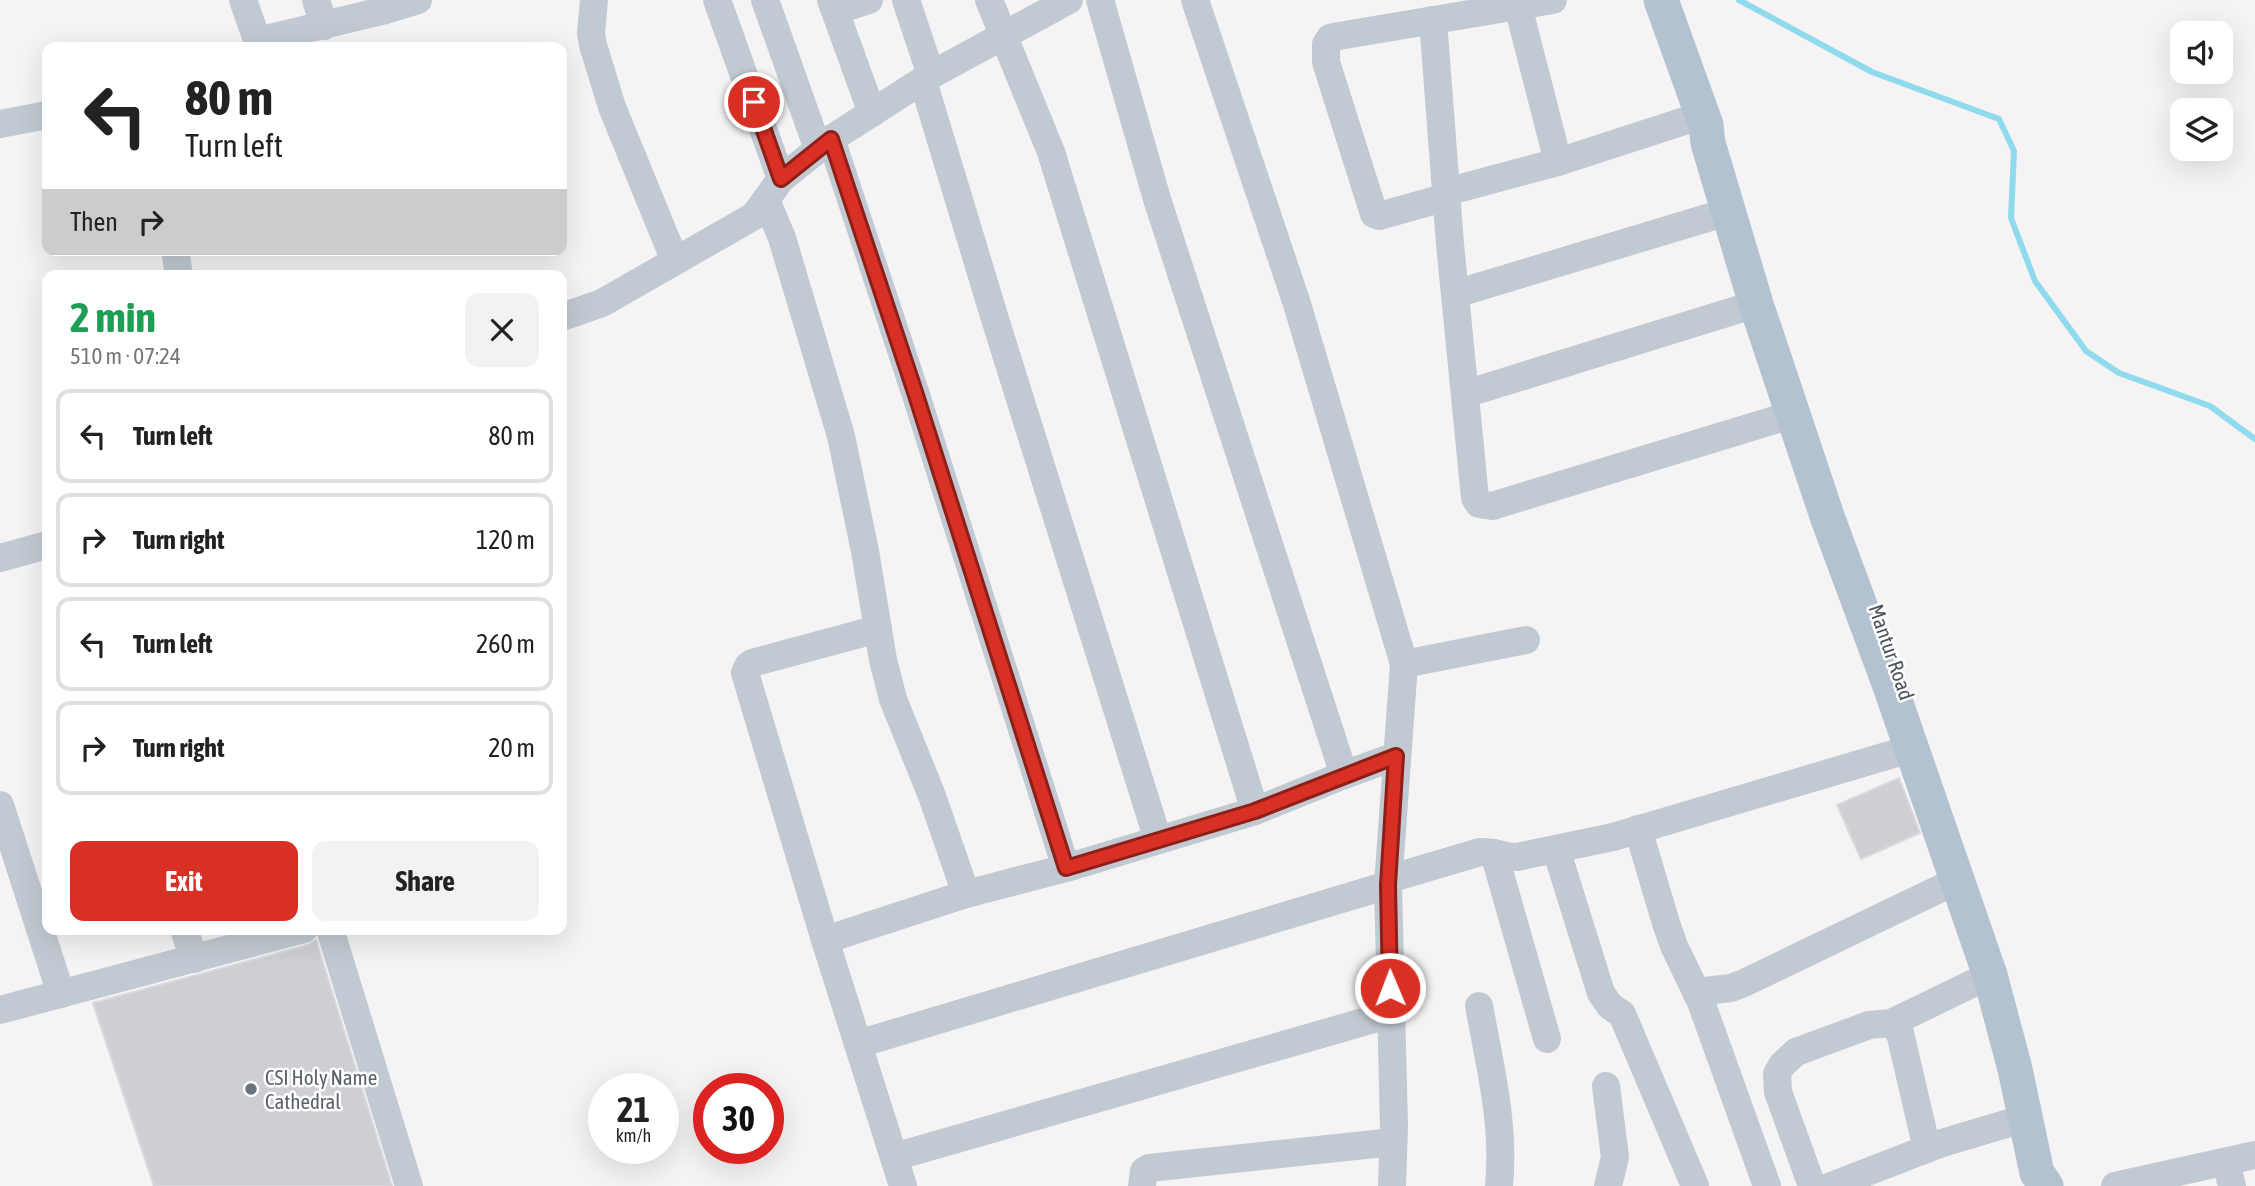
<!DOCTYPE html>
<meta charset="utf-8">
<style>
:root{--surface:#fff;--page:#f2f2f2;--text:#222;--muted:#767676;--line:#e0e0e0;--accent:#d93025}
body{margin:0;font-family:"Asap Condensed",sans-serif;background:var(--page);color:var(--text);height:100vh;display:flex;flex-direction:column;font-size:26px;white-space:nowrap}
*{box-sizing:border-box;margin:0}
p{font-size:23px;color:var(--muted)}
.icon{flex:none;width:38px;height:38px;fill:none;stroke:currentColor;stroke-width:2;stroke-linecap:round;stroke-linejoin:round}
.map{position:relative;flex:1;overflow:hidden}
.side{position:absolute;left:42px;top:270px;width:525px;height:665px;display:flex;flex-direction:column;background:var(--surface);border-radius:14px;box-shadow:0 7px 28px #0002}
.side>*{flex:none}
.top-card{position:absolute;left:42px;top:42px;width:525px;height:214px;border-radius:14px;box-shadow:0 7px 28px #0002;background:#fff;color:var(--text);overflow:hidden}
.controls{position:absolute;left:2170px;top:21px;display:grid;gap:14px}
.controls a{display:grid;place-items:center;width:63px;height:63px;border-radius:14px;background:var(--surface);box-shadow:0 7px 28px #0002;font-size:35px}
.speed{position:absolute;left:588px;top:1073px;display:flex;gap:14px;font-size:35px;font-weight:700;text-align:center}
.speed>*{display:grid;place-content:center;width:91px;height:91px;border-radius:50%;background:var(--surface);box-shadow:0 7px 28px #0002;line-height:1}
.speed small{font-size:18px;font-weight:400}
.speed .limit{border:10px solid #d22;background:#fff;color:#111}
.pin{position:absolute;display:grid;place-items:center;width:60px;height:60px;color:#fff;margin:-30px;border:4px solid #fff;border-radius:50%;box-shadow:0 2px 7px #0007}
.me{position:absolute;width:77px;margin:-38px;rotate:359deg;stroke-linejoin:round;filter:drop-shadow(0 0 5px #0008)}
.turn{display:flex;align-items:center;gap:24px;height:147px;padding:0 28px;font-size:32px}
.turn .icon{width:91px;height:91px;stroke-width:2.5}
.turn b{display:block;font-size:49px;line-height:60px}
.then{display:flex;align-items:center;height:66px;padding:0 28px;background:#0003;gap:14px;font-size:26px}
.round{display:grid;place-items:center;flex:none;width:74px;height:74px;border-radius:14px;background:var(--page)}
.headline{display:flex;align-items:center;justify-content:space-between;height:119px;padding:0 28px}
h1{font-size:42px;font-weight:700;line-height:52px;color:#1e9e55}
.cta{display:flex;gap:14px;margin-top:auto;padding:14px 28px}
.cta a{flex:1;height:80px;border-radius:14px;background:var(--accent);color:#fff;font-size:28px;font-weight:700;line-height:80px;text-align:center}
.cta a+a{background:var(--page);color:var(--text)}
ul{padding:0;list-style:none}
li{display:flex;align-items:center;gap:21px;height:94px;margin:0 14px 10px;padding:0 14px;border:4px solid var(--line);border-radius:14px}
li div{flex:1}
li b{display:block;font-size:26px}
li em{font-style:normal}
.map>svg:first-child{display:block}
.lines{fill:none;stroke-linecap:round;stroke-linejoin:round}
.stream{stroke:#90daee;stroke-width:6}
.building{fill:#cdcfd5;stroke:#d7d9de;stroke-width:2}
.minor{stroke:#c1cad2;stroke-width:28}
.major{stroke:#b3c2d1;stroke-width:35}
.route-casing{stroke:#8d1f18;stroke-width:18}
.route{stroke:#d93025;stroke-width:12}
.worship-dot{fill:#6b7280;stroke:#fff;stroke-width:2.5}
.labels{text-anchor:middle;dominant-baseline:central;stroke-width:5;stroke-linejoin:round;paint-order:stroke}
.street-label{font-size:21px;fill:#4a5661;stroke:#fff}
.worship-label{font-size:21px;fill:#5b616d;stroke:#fff;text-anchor:start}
</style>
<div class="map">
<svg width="2255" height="1186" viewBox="0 0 2255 1186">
<rect width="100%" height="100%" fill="#f5f3f3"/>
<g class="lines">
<path class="stream" d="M 1739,0 L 1872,72 L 1999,119 L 2014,151 L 2011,218 L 2035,281 L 2086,351 L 2119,373 L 2210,406 L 2255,439"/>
</g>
<g class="building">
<path d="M 1899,778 L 1920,833 L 1861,859 L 1837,805 Z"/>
<path d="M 316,940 L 392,1186 L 154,1186 L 93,1003 L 308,945 Z"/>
</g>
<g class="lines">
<g class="minor">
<path d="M 243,0 L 256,37 L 261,40 L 382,11 L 418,0"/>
<path d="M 316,0 L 324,26"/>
<path d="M 594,0 L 591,33 L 593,45 L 612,107 L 675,261"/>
<path d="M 717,0 L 781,179"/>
<path d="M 765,0 L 818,149"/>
<path d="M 831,0 L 872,113"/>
<path d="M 906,0 L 931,75"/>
<path d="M 989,0 L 1051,152 L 1255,811"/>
<path d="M 1100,0 L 1157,199 L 1344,775 L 1396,756"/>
<path d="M 1195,0 L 1297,304 L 1404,664"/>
<path d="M 1518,6 L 1558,162"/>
<path d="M 835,11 L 869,0"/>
<path d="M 1433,20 L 1450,244 L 1475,498 L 1479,504 L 1492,506 L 1794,414"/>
<path d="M 923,81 L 995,319 L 1158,840"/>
<path d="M 0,124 L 47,115"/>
<path d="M 831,139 L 915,392 L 1066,868 L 1255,811 L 1344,775"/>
<path d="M 1446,192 L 1558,162 L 1703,115"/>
<path d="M 1447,197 L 1379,216 L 1374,214 L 1326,62 L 1326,44 L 1330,38 L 1339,36 L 1553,0"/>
<path d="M 766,200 L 782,238 L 841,436 L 865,551 L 883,660 L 893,699 L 932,796 L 966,894"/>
<path d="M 175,250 L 179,275"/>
<path d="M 1455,294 L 1727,212"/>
<path d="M 562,317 L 602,303 L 754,216 L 781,179 L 831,139 L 931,75 L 1069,0"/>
<path d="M 1465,394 L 1756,304"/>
<path d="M 0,558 L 47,545"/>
<path d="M 878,629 L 752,663 L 748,666 L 745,673 L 825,940 L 903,1186"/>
<path d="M 0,805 L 61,994"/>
<path d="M 1638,829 L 1666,923 L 1674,946 L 1701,1002 L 1767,1186"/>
<path d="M 1556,849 L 1601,993 L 1610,1006 L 1622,1014 L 1695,1186"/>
<path d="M 1494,853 L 1547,1039"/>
<path d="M 1389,879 L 1480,852 C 1493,851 1504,857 1517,857 L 1613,837 L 1910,749"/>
<path d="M 184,929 L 194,959"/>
<path d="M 330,929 L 409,1186"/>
<path d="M 825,940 L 966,894 L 1066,868"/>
<path d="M 1696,992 L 1731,988 L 1744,983 L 1958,880"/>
<path d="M 1479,1006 C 1490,1066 1505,1125 1499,1186"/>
<path d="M 0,1010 L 304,929"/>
<path d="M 1891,1023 L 1990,975"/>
<path d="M 858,1044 L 1388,885"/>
<path d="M 1606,1086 L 1615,1157 L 1608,1186"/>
<path d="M 894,1157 L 1391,1014"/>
<path d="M 2230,1178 L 2232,1186"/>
<path d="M 1142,1186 L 1144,1171 L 1149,1168 L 1393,1142"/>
<path d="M 1392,1186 L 1394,1127 L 1388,885 L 1404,664 L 1526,640"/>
<path d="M 1812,1186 L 1778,1092 L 1777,1074 L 1782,1065 L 1796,1052 L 1869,1025 L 1891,1023 L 1900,1033 L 1927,1149"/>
<path d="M 1831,1186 L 1942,1143 L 2026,1118"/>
<path d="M 2115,1186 L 2255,1155"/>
</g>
<path class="major" d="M 1661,0 L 1706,125 L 1708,143 L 1756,304 L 1828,519 L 1890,686 L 1990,975 L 2015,1069 L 2037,1173 L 2046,1186"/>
</g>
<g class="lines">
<defs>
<path id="route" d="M 754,102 L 781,179 L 831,139 L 915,392 L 1066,868 L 1255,811 L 1396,756 L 1388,885 L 1390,988"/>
</defs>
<use href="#route" class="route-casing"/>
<use href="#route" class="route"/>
</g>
<circle class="worship-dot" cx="251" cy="1089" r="7"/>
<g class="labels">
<g class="street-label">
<text transform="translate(1892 652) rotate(71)">Mantur Road</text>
</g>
<g class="worship-label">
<text x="265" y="1077">CSI Holy Name<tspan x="265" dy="24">Cathedral</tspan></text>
</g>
</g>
</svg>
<div class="controls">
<a><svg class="icon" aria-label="sound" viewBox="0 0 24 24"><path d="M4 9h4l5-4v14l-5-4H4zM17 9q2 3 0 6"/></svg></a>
<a><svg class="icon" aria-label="layers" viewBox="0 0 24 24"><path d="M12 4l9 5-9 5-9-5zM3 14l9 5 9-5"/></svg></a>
</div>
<div class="speed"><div>21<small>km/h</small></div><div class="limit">30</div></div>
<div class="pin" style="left:754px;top:102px;background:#d93025"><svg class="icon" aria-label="arrive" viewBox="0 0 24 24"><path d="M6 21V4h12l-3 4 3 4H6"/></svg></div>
<svg class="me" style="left:1390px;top:988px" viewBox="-20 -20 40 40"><circle r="17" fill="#d93025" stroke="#fff" stroke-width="3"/><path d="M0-11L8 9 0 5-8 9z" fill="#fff"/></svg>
<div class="top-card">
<div class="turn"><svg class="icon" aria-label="left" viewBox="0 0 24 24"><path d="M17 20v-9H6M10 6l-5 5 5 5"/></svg><div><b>80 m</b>Turn left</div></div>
<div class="then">Then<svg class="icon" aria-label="right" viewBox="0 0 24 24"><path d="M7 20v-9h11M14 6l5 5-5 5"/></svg></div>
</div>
<section class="side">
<div class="headline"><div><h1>2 min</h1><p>510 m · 07:24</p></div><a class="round"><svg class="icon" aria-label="close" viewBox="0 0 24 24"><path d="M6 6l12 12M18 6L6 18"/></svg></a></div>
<ul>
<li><svg class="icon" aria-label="left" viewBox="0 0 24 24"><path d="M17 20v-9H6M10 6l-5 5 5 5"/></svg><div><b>Turn left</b></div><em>80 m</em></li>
<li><svg class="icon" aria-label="right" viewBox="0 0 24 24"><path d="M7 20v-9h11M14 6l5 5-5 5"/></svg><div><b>Turn right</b></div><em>120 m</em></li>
<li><svg class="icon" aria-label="left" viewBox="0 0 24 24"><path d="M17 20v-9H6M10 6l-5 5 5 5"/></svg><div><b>Turn left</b></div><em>260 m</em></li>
<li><svg class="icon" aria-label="right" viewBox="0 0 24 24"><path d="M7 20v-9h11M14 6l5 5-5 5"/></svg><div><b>Turn right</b></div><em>20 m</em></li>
</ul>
<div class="cta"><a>Exit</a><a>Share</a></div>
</section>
</div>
